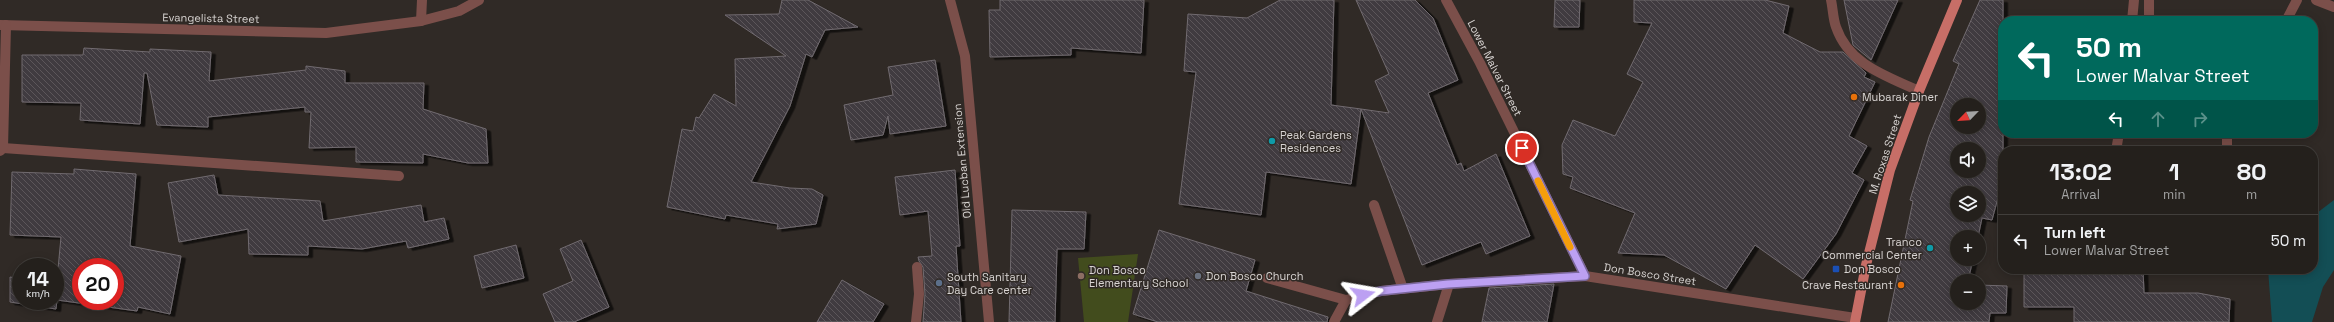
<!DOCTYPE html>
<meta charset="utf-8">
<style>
:root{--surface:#24201c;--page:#2c2825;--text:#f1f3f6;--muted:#a3a3a3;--line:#413e3b}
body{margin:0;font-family:"Space Grotesk",sans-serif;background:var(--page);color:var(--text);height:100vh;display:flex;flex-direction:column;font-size:15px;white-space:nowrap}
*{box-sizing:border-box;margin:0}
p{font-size:13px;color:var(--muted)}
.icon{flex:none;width:22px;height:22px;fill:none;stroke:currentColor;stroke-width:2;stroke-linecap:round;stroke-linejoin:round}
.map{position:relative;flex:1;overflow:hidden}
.drawer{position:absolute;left:1998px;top:146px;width:320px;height:128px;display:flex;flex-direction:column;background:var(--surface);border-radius:16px;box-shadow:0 2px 10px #0003,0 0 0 1px var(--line)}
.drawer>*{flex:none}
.hud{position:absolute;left:1998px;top:16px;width:320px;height:122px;border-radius:16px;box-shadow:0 2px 10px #0003,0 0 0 1px var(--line);background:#00695c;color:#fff;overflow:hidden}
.needle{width:26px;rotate:245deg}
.buttons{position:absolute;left:1950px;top:98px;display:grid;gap:8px}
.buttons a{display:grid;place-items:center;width:36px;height:36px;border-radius:50%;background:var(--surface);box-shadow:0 2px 10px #0003,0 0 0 1px var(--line);font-size:20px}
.speed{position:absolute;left:12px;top:258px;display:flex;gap:8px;font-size:20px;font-weight:700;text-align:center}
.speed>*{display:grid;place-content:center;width:52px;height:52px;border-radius:50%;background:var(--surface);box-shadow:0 2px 10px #0003,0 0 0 1px var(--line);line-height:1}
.speed small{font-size:10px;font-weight:400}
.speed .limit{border:6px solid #d22;background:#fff;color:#111}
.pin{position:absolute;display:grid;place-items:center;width:34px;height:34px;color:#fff;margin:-17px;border:2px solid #fff;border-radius:50%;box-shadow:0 1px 4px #0007}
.me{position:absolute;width:44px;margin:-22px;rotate:76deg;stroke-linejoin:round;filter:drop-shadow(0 0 3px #0008)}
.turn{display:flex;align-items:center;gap:14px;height:84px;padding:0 12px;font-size:18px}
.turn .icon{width:52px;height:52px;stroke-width:2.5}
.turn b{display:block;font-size:28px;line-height:34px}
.lanes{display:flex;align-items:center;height:38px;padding:0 12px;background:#0003;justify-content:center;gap:20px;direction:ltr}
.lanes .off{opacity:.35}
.eta{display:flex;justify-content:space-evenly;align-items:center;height:68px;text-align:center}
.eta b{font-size:24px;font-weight:700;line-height:28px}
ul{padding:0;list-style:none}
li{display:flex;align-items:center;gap:12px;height:52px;padding:0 12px;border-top:1px solid var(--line)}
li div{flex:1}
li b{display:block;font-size:15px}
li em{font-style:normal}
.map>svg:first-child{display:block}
.pitch{fill:#424c1d}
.water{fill:#134e55}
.building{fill:url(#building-back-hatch);stroke:#716b70;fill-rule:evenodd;filter:url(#shadow)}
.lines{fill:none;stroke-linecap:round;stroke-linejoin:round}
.minor{stroke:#7b4f4a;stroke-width:10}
.major{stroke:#c76e67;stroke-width:10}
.route-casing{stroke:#7a689d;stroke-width:10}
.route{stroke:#bca0f2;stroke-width:7}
.slow{stroke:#f59e0b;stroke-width:7}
.food-dot{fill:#e8710a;stroke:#302a26;stroke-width:1.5}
.culture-dot{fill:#0f9aa8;stroke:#302a26;stroke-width:1.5}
.transit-dot{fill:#1a4fb4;stroke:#302a26;stroke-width:1.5}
.education-dot{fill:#8d6e63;stroke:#302a26;stroke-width:1.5}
.worship-dot{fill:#6b7280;stroke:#302a26;stroke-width:1.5}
.service-dot{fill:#5c6f8a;stroke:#302a26;stroke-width:1.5}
.labels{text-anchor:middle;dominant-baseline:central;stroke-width:3;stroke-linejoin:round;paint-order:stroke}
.street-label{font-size:11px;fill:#d8d4d2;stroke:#302a26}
.poi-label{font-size:11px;fill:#d8d4d2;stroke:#302a26;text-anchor:start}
</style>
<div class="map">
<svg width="2334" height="322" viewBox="0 0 2334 322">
<defs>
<pattern id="building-back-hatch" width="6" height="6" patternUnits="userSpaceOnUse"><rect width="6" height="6" fill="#403a3f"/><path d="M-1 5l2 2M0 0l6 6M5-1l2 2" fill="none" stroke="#5b565a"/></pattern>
<filter id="shadow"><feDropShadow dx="4.5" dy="2.5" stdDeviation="0" flood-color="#0009"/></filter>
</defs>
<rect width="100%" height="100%" fill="#302a26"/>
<path class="pitch" d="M 1138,254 L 1128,322 L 1084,322 L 1078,258 Z"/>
<path class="water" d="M 2334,200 L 2334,270 L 2323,287 L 2312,322 L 2272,322 L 2268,269 L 2313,269 L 2313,216 Z"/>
<g class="building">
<path d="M 782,0 L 808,0 L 858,27 L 825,30 L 812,57 L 806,54 L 790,106 L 751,182 L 790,188 L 812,189 L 823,195 L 816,224 L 777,229 L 778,224 L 726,215 L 725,219 L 667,207 L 682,129 L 693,131 L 696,117 L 699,118 L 714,94 L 736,106 L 735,59 L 786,56 L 725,15 L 779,14 Z"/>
<path d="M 1000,0 L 1144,0 L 1141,53 L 1071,48 L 1071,55 L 990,57 L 989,10 L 1000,10 Z"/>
<path d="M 1280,0 L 1334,0 L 1331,105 L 1361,109 L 1351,184 L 1266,172 L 1261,215 L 1179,204 L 1196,72 L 1184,71 L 1188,14 L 1247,18 Z"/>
<path d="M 1356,0 L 1415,0 L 1433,18 L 1458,80 L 1428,93 L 1457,165 L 1461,163 L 1464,171 L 1496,154 L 1530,236 L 1486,254 L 1481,242 L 1422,265 L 1361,109 L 1389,113 L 1375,81 L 1389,74 Z"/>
<path d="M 1555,0 L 1580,0 L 1579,27 L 1554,27 Z"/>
<path d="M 1634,0 L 1765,0 L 1789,6 L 1783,33 L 1820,52 L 1843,52 L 1866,73 L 1864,77 L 1875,82 L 1849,136 L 1867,146 L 1852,173 L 1864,180 L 1836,234 L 1803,279 L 1755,245 L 1726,289 L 1664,255 L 1618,253 L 1635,213 L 1570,188 L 1573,177 L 1563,174 L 1562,145 L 1573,120 L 1615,136 L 1643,82 L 1627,74 L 1652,23 L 1634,22 Z"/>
<path d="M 1844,0 L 1898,0 L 1871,60 L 1853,45 Z"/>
<path d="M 1980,0 L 2003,0 L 2003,179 L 1992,220 L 1982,218 L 1978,237 L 1957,237 L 1957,259 L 1973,259 L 1968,281 L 1957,281 L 1957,303 L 1979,303 L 1979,285 L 2007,286 L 2006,313 L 1990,313 L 1989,322 L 1888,322 L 1913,201 L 1910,200 L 1929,137 L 1959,64 L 1953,61 ZM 1957,105 L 1979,105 L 1979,127 L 1957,127 ZM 1957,149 L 1979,149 L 1979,171 L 1957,171 ZM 1957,193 L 1979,193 L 1979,215 L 1957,215 Z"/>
<path d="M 84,48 L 150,52 L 150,49 L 211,52 L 209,81 L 306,70 L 306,66 L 345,71 L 345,83 L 424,83 L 423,109 L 486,129 L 488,163 L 468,163 L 423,154 L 423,163 L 356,162 L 356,147 L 309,148 L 311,112 L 305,112 L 305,107 L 208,117 L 208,127 L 157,125 L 147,73 L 144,73 L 140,124 L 80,120 L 81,103 L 22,102 L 22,55 L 83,55 Z"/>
<path d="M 935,60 L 946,126 L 890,134 L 888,116 L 883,135 L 851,140 L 844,105 L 893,95 L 888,67 Z"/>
<path d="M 74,169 L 136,174 L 130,246 L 181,256 L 170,314 L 138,307 L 137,311 L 57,300 L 56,309 L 10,302 L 10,277 L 21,279 L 21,301 L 55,301 L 61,237 L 10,235 L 12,172 L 74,174 ZM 81,267 L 115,267 L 115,301 L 81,301 Z"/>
<path d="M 955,170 L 960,246 L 956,246 L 961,322 L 923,322 L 925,294 L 923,267 L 919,261 L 918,257 L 932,256 L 928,211 L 900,215 L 895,177 Z"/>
<path d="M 214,175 L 218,195 L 320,201 L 323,221 L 421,205 L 424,222 L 444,218 L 449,239 L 408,248 L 406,241 L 362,249 L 308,246 L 308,255 L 249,254 L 248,229 L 179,242 L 168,183 Z"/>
<path d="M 1012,210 L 1086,212 L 1084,249 L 1057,249 L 1055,322 L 1009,322 Z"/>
<path d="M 1159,230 L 1255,260 L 1246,291 L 1328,317 L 1327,322 L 1158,322 L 1133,314 Z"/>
<path d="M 581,240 L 609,307 L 574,322 L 555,322 L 543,294 L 573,281 L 560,249 Z"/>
<path d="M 516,245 L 524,278 L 482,288 L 474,256 Z"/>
<path d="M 2024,269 L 2143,269 L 2144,293 L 2198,293 L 2230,299 L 2229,322 L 2074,322 L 2074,307 L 2024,307 Z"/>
<path d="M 842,280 L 884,304 L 873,322 L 817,322 Z"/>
<path d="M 1554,284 L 1547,322 L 1482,322 L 1489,288 Z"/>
</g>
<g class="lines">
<g class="minor">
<path d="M 950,0 L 965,56 L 989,322"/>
<path d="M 1446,0 L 1480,63 L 1585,276"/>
<path d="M 1831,0 C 1833,9 1833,19 1836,27 C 1849,65 1887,76 1919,91"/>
<path d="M 2149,0 L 2149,21"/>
<path d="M 2316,0 L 2334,7"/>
<path d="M 421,21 L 422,0"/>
<path d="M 2132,21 L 2134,0"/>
<path d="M 2286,21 L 2297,0"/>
<path d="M 0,25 L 326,33 L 421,21 L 459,11 L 479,0"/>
<path d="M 3,148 L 399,176"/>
<path d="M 0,151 L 3,148 L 6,25"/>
<path d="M 2116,151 L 2119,133"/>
<path d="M 2227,151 L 2227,133"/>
<path d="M 1374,205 L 1403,289"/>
<path d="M 1267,278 L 1346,300"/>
<path d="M 916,322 L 919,294 L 917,267"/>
<path d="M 1334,322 L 1346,300 L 1381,291 L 1449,284 L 1585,276 L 1855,318"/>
<path d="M 1437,322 L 1449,284"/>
</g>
<path class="major" d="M 1855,322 L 1866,265 L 1890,170 L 1919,91 L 1957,0"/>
</g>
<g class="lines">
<defs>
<path id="route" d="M 1363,295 L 1381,291 L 1448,284 L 1585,276 L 1522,148"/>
</defs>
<use href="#route" class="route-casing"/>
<use href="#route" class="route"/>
<path class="slow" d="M 1538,181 L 1570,247"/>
</g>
<g class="food-dot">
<circle cx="1854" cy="97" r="4"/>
<circle cx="1901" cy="285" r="4"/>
</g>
<g class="culture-dot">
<circle cx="1272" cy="141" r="4"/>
<circle cx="1930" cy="248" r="4"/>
</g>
<rect class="transit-dot" x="1832" y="265" width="8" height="8" rx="2"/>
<circle class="education-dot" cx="1081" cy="276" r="4"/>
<circle class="worship-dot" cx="1198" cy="276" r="4"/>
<circle class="service-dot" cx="939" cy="283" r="4"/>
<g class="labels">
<g class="street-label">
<text transform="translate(211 18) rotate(1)">Evangelista Street</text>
<text transform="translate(1495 68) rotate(63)">Lower Malvar Street</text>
<text transform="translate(1885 154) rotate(-72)">M. Roxas Street</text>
<text transform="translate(962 161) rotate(-95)">Old Lucban Extension</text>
<text transform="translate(1650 274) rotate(9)">Don Bosco Street</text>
</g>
<g class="poi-label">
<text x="1862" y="97">Mubarak Diner</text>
<text x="1280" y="135">Peak Gardens<tspan x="1280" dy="13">Residences</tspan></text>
<text x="1922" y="242" text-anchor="end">Tranco<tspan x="1922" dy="13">Commercial Center</tspan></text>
<text x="1844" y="269">Don Bosco</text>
<text x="1089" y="270">Don Bosco<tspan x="1089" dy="13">Elementary School</tspan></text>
<text x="1206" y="276">Don Bosco Church</text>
<text x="947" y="277">South Sanitary<tspan x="947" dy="13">Day Care center</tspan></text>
<text x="1893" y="285" text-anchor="end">Crave Restaurant</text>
</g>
</g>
</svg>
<div class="buttons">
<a><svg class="needle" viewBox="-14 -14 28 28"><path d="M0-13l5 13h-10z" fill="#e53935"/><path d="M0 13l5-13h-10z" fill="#a3a3a3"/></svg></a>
<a><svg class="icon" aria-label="sound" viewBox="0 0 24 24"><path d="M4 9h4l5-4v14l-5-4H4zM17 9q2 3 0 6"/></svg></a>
<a><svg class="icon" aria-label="layers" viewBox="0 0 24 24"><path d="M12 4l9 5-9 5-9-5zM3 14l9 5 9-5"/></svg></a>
<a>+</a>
<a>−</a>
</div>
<div class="speed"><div>14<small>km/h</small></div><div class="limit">20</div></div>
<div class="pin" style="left:1522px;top:148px;background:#d93025"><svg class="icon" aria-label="arrive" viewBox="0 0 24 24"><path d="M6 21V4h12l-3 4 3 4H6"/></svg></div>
<svg class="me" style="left:1363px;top:295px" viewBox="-20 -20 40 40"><path d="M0-17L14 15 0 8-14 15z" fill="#bca0f2" stroke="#fff" stroke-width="4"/></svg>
<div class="hud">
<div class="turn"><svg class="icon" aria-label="left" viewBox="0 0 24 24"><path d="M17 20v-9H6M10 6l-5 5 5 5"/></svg><div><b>50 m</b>Lower Malvar Street</div></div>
<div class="lanes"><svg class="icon" aria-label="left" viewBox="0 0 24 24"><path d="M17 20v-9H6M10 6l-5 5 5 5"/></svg><svg class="icon off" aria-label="ahead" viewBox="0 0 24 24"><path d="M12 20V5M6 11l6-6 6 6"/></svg><svg class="icon off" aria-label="right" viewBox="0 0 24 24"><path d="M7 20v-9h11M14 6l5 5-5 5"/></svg></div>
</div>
<section class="drawer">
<div class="eta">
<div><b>13:02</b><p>Arrival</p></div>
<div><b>1</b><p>min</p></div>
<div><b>80</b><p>m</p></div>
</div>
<ul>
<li><svg class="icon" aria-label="left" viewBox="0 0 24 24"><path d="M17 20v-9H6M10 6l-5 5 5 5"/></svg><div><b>Turn left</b><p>Lower Malvar Street</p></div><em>50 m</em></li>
</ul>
</section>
</div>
